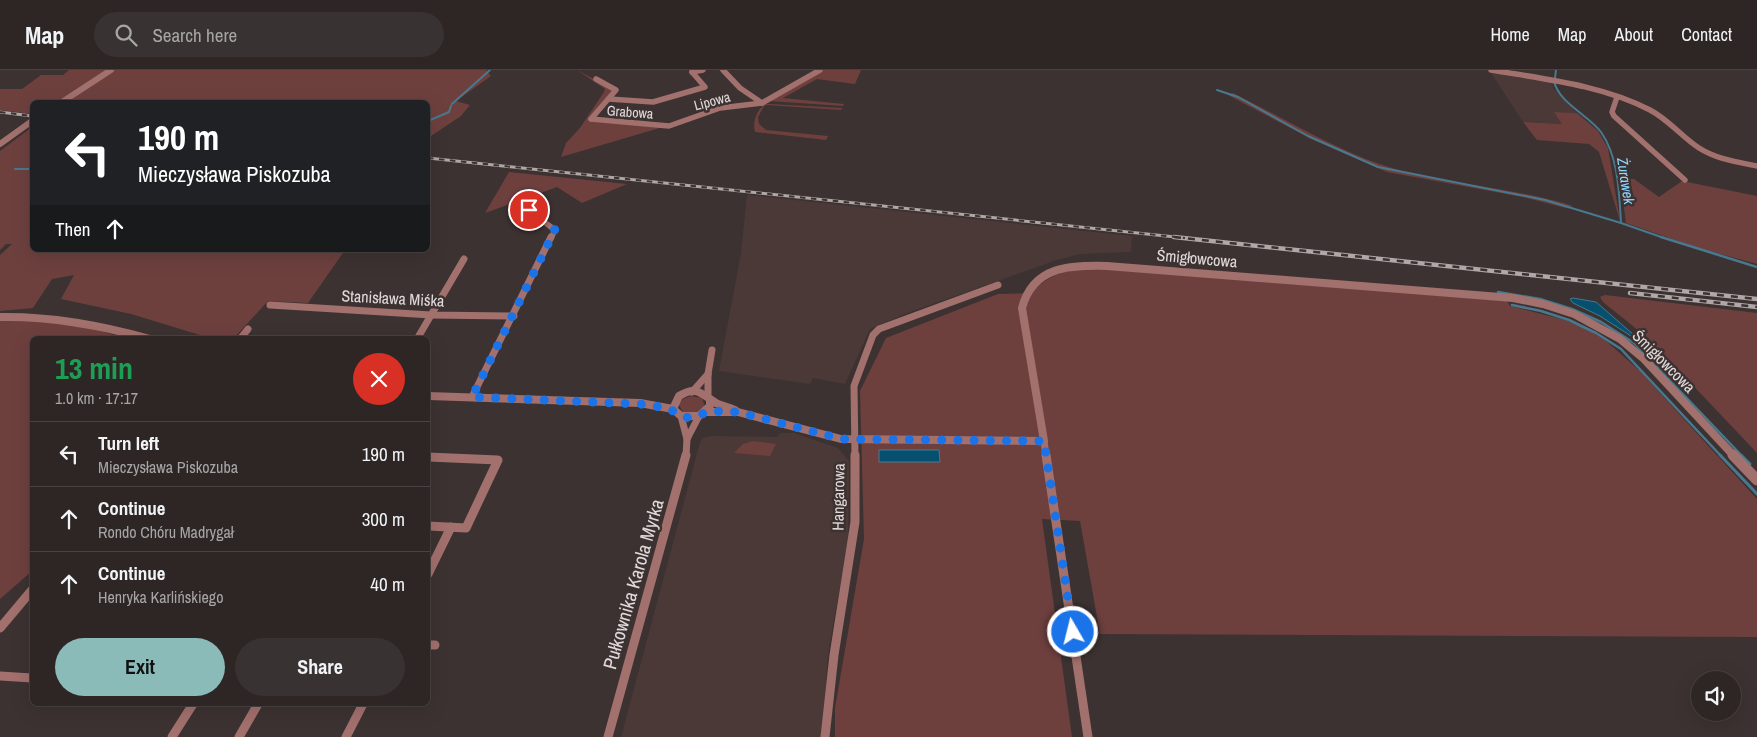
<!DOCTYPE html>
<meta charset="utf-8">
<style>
:root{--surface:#2d2625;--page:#393232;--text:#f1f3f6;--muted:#a7a5a7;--line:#484342;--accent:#8bbbb9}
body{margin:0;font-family:"Archivo Narrow",sans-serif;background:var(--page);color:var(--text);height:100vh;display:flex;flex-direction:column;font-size:19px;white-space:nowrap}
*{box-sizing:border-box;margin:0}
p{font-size:16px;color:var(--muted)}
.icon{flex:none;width:28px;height:28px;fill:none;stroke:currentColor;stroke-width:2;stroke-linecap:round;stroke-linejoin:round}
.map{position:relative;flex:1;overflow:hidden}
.panel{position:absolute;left:30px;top:266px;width:400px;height:370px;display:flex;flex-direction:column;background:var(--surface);border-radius:8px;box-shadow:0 5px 20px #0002,0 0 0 1px var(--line)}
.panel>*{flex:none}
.hud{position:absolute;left:30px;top:30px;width:400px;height:152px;border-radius:8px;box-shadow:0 5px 20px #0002,0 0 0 1px var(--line);background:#202124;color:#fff;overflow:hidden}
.buttons{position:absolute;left:1691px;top:601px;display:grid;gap:10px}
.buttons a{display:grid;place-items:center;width:50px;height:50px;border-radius:50%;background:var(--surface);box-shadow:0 5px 20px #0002,0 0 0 1px var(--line);font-size:25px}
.pin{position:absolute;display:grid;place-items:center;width:42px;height:42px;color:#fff;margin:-21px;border:2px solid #fff;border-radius:50%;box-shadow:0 1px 5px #0007}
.me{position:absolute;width:55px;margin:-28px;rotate:352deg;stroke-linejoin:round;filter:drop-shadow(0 0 4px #0008)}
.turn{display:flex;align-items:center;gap:18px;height:105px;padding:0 25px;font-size:22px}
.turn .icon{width:65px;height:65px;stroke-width:2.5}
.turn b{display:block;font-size:35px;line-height:42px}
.then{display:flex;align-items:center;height:48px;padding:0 25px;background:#0003;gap:10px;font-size:19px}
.round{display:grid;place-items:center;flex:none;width:52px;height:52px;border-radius:26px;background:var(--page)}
.overview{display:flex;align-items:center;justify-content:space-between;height:85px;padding:0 25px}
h1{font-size:30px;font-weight:700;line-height:38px;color:#1e9e55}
.primary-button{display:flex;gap:10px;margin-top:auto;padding:10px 25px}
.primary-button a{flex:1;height:58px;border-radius:30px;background:var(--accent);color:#111;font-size:20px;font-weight:700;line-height:58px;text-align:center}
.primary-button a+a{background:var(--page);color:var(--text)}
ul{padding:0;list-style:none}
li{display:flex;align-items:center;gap:15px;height:65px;padding:0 25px;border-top:1px solid var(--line)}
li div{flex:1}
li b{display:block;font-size:19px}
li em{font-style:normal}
header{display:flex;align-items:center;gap:30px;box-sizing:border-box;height:70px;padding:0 25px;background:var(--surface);border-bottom:1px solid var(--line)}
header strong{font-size:24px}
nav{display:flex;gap:28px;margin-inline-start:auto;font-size:18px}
.search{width:350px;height:45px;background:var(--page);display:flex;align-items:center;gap:12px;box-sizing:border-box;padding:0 18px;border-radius:28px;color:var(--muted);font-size:19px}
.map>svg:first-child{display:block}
.built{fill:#4a3937}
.green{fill:#6d403e}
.water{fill:#06506f;stroke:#48798f}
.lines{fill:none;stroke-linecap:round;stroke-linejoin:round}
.stream-far2{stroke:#48798f;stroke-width:2}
.stream-far1{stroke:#48798f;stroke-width:2.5}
.stream{stroke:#48798f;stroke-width:3}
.minor-far2{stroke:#a2706d;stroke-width:5.5}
.minor-far1{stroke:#a2706d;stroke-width:7}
.minor{stroke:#a2706d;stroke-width:9}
.tertiary-far2{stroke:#a2706d;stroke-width:6}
.tertiary-far1{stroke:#a2706d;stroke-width:8}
.tertiary{stroke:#a2706d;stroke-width:11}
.rail-far1-casing{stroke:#b0a8a8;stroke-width:3}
.rail-casing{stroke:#b0a8a8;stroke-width:4.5}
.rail-far1{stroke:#3c3231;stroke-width:2;stroke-dasharray:5.5;stroke-linecap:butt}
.rail{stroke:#3c3231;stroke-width:2.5;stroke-dasharray:7;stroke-linecap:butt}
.route{stroke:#1a73e8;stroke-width:9;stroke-dasharray:0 16.2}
.labels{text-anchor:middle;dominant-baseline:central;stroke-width:5;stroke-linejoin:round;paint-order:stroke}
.far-street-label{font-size:14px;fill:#e1dada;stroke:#3c3231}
.far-water-label{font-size:15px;font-style:italic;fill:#90d6fe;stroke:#3c3231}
.street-label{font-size:16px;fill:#e1dada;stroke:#3c3231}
.near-street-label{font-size:19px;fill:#e1dada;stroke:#3c3231}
</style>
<header>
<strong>Map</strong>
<div class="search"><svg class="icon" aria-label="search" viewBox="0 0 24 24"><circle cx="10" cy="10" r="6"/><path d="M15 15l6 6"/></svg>Search here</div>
<nav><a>Home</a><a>Map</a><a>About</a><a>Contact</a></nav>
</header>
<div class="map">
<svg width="1757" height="667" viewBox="0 0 1757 667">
<rect width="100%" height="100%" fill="#3c3231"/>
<g class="built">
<path d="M 1491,3 L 1552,10 L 1553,18 L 1577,43 L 1554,42 L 1563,54 L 1523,52 Z"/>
<path d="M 747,125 L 1132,166 L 1131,182 L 1080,184 L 1057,190 L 907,243 L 870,259 L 845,314 L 813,308 L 810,314 L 719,301 L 741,183 Z"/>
<path d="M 780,363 L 794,363 L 838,378 L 849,391 L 848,471 L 828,584 L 823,667 L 621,667 L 700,372 L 703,368 L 710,366 L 777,367 Z"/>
</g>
<g class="green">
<path d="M 69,0 L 486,0 L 491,6 L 456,31 L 470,35 L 461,46 L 428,68 L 428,32 L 32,32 L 32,44 L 0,40 L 0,19 L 22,19 L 41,5 L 63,5 Z"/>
<path d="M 577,0 L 605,15 L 612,21 L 589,51 L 663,57 L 561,87 L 566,73 L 580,58 L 604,22 L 605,19 Z"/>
<path d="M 824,0 L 861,0 L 855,14 L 817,9 L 783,28 L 844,34 L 843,36 L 769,31 Z"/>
<path d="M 1233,23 C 1288,50 1342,85 1402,101 C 1458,116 1517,118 1573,136 L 1566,138 L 1523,127 L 1387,102 L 1311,69 L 1228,25 Z"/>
<path d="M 766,34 L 770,34 L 842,38 L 841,40 L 767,35 L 764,36 L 758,47 L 759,54 L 766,60 L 828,66 L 826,70 L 755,62 C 752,53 757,38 766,34 Z"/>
<path d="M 1554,42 L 1577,43 L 1598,61 L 1608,78 L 1620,151 L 1599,82 L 1589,74 L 1537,70 L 1523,52 L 1562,54 Z"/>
<path d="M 32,57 L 32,180 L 345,180 L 308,233 L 268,231 L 233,269 L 213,269 L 131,244 L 61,229 L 74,205 L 52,209 L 33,238 L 0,241 L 0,185 L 12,174 L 6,174 L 0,180 L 0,81 Z"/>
<path d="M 509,102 L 627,114 L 582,133 L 557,117 L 485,143 Z"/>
<path d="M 1620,108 L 1634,109 L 1659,127 L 1682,111 L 1757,126 L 1757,194 L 1698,178 L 1626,153 Z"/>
<path d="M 1087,197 L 1507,231 L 1510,236 L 1565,250 L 1585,258 L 1605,270 L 1640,301 L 1757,429 L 1757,567 L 1100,564 L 1080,451 L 1042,449 L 1072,667 L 835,667 L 835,638 L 864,469 L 860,321 L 886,268 L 998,224 L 1031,223 C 1048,205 1064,201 1087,197 Z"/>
<path d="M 1605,225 L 1757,243 L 1757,383 L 1649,269 L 1603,232 L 1600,227 Z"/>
<path d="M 57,249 L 128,269 L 32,269 L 32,501 L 0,529 L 0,251 Z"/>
<path d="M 691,326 L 702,328 L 705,337 L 695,343 L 683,342 L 679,335 L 683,329 Z"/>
<path d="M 753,371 L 776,374 L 770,386 L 734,383 L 743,374 Z"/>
</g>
<g class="water">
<path d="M 1573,228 L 1596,232 L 1635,266 L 1631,266 L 1600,246 L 1573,233 L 1570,229 Z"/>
<path d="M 879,380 L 939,380 L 940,392 L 879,392 Z"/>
</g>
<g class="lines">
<g class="stream-far2">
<path d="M 1555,8 L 1556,0"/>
<path d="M 1554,11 C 1558,32 1588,45 1601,62 C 1619,88 1619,123 1621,153 L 1664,168"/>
<path d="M 1217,20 L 1238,27 L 1308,66 L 1378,97 L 1545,130 L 1621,153"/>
<path d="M 452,34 L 490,0"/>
<path d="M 428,51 L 449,42 L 451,36"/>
<path d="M 15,99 L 32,99"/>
</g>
<g class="stream-far1">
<path d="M 1661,167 L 1757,197"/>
<path d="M 1498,222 L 1540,229 L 1572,239 L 1601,252 L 1634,273 L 1742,386"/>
<path d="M 1512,235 L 1541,241 L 1569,250 L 1596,263 L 1621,279 L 1721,386"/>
</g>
<g class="stream">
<path d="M 1720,385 L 1757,424"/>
<path d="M 1741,385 L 1750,394"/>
</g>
<g class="minor-far2">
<path d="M 723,0 L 740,18 L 762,33"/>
<path d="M 1491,0 C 1544,9 1602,15 1650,40 C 1669,50 1682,67 1699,78 C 1716,89 1737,92 1757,96"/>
<path d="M 692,2 L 703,0"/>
<path d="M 1617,27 L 1612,42 L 1614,46 L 1685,110"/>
<path d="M 609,29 L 653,32 L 705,17 L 692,2"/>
<path d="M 591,49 L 669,56 L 720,38 L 762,33 L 820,0"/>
<path d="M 591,49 L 616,20 L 596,9"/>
<path d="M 519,133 L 555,160 L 551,168"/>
</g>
<g class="minor-far1">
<path d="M 270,235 L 431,245 L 514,246"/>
<path d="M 240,269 L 248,259"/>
<path d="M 417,269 L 464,189"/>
<path d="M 692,322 L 708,304"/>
<path d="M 708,326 L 708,304 L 712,280"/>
<path d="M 472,327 L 551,167"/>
<path d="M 681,346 L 687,369 L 686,386"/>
<path d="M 687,369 L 699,346"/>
<path d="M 1044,371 L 1046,386"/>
<path d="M 855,386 L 854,316 L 873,265 L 879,259 L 998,215"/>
</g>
<g class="minor">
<path d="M 1046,385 L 1088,667"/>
<path d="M 428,387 L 498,390 L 466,458 L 428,456"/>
<path d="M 428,504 L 451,457"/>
<path d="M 0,558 L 32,520"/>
<path d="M 428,575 L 435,575"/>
<path d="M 0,606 L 32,608"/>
<path d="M 172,667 L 193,634"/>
<path d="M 239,667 L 258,634"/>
<path d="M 346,667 L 363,634"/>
<path d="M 608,667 L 686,385"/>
<path d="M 825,667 L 834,585 L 855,452 L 855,385"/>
</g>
<g class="tertiary-far2">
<path d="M 62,32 L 111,0"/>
<path d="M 0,74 L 32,51"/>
</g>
<g class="tertiary-far1">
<path d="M 0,247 C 52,246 100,255 150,269"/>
<path d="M 428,326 L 640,333 L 673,339"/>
<path d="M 710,329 L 710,336 L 699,346 L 681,346 L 673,339 L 679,326 C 697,315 701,324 716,333 C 722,336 729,337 735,340"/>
<path d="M 706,342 L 738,342 L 841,369 L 1044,371 L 1022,238 C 1033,196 1070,195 1107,196 L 1513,228 L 1543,234 L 1574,244 L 1620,269 L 1644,289 L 1734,386"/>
</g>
<path class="tertiary" d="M 1733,385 L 1757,410"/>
<defs>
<g id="rail-far1">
<path d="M 0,42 L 32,46"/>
<path d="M 428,88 L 1185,168"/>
</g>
<g id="rail">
<path d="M 1174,167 L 1757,229"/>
<path d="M 1630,223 L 1757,237"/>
</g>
</defs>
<use href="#rail-far1" class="rail-far1-casing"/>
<use href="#rail" class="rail-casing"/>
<use href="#rail-far1" class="rail-far1"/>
<use href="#rail" class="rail"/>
</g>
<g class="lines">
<path class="route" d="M 529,140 L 555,160 L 472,327 L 640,334 L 668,338 L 681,346 L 690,348 L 711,341 L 738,342 L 841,369 L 1044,371 L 1073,562"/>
</g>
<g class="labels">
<g class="far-street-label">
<text transform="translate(712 31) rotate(-15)">Lipowa</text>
<text transform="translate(630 42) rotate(4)">Grabowa</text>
</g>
<g class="far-water-label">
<text transform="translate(1626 111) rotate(81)">Żurawek</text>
</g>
<g class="street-label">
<text transform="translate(1197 188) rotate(5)">Śmigłowcowa</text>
<text transform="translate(393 228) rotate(3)">Stanisława Miśka</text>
<text transform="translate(1664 291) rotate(45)">Śmigłowcowa</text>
<text transform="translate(838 427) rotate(-89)">Hangarowa</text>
</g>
<g class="near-street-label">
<text transform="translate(633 514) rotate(-74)">Pułkownika Karola Myrka</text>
</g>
</g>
</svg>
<div class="buttons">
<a><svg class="icon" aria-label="sound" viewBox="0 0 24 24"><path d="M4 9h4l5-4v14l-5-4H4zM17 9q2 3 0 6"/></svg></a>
</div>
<div class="pin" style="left:529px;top:140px;background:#d93025"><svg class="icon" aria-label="arrive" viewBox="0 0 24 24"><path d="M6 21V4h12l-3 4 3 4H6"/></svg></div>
<svg class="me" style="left:1073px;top:562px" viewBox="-20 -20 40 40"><circle r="17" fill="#1a73e8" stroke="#fff" stroke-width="3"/><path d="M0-11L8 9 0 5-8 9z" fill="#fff"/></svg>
<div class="hud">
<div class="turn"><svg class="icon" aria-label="left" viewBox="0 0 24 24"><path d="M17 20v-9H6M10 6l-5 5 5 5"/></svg><div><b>190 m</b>Mieczysława Piskozuba</div></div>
<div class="then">Then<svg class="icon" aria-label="ahead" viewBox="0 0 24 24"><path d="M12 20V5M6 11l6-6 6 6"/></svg></div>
</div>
<section class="panel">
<div class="overview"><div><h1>13 min</h1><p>1.0 km · 17:17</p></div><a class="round" style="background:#d93025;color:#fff"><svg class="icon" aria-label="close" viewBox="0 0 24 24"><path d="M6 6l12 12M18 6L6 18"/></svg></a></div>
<ul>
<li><svg class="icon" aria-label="left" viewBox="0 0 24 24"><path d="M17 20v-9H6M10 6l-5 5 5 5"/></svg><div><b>Turn left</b><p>Mieczysława Piskozuba</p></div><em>190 m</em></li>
<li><svg class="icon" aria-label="ahead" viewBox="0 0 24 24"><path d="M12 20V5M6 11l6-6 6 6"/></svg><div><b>Continue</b><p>Rondo Chóru Madrygał</p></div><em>300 m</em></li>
<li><svg class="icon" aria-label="ahead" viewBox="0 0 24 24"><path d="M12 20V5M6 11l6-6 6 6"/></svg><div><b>Continue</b><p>Henryka Karlińskiego</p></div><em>40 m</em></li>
</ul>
<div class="primary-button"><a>Exit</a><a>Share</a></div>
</section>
</div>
